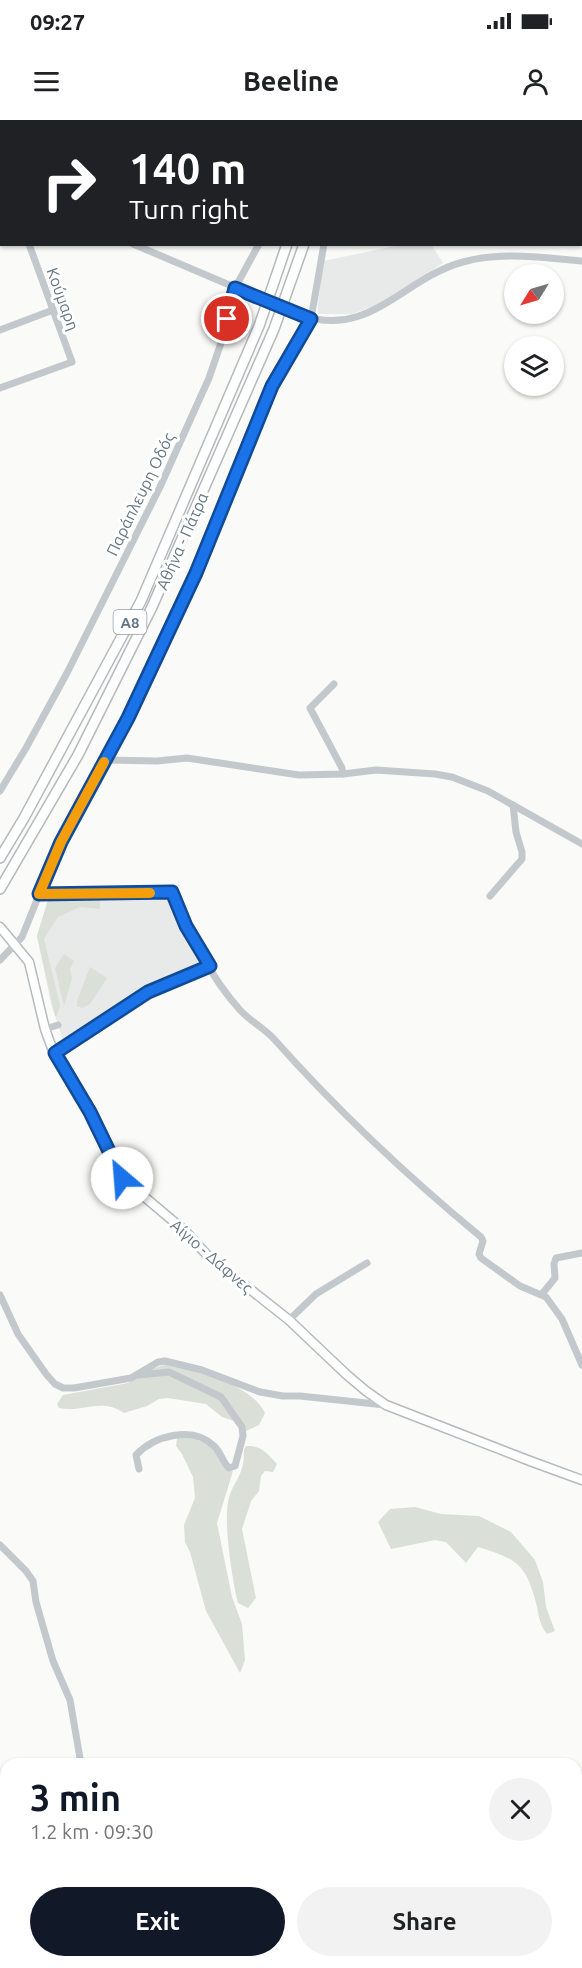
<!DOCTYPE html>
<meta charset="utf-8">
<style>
:root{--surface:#fff;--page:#f2f2f2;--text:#202124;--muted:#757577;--accent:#111827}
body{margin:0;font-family:Ubuntu,sans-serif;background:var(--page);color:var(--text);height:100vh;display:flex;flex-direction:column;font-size:22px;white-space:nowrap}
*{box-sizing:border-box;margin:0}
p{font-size:20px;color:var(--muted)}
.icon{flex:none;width:33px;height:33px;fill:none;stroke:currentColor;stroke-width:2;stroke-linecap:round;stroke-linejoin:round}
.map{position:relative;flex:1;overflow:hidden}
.sheet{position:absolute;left:0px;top:1638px;width:582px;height:210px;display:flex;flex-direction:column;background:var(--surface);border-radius:18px 18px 0 0;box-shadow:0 2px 4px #0004}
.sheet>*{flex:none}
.banner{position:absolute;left:0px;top:0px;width:582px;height:126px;box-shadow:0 2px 4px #0004;background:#202124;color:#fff;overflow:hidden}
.needle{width:39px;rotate:233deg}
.buttons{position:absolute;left:504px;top:144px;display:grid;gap:12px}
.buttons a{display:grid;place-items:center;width:60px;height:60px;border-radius:50%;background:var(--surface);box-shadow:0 2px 4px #0004;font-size:30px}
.pin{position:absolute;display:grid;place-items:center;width:51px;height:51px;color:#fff;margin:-26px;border:3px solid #fff;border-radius:50%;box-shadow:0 2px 6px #0007}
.me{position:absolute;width:66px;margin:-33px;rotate:333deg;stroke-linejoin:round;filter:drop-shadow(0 0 4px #0008)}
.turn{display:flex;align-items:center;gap:21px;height:126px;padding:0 30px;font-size:27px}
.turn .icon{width:78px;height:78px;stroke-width:2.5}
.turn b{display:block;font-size:42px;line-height:51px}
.round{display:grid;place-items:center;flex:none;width:63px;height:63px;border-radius:32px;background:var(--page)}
.overview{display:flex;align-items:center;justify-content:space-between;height:102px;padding:0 30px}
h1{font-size:36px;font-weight:700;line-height:45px;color:var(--accent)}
.button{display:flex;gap:12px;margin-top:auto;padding:12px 30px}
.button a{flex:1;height:69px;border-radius:36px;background:var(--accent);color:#fff;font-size:24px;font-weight:700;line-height:69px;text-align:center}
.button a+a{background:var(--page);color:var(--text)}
.status{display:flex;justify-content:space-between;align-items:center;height:42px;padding:0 30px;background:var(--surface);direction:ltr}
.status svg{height:16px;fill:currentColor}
header{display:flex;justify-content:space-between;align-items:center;height:78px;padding:0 30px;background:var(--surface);font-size:27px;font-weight:700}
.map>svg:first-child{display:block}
.built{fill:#e8e9e9}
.green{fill:#dadfd7}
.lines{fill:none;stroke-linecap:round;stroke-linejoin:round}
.major-casing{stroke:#b5babe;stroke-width:11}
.highway-casing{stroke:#b4b9bd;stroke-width:12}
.minor{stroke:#c3c8cc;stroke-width:7}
.major{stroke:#fff;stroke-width:8}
.highway{stroke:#fff;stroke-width:9}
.minor-bridge{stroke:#c3c8cc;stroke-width:7}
.route-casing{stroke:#114b97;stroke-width:15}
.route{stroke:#1a73e8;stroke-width:10}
.slow{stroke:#f59e0b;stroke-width:10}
.labels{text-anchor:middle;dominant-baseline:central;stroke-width:6;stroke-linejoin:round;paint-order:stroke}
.shield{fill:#fff;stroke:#939fa8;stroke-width:1.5}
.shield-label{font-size:15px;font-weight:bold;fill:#657683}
.street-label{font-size:16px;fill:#657683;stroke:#fff}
</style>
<div class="status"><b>09:27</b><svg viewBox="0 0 49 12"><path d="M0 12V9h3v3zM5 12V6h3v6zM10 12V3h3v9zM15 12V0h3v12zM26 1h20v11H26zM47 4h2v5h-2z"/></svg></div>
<header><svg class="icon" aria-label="menu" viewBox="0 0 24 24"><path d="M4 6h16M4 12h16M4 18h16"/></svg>Beeline<svg class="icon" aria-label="person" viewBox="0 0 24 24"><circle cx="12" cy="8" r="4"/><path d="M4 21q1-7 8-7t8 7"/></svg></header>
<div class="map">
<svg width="582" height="1848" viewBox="0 0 582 1848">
<rect width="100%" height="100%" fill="#fafaf8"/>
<g class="built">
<path d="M 431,124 L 443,143 L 382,183 L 352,194 L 318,194 L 318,185 L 323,141 L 400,125 Z"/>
<path d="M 159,776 L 161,779 L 170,776 L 184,808 L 205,843 L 147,868 L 64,923 L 51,884 L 37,816 L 49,777 Z"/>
</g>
<g class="green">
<path d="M 49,777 L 100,777 L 100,789 L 80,787 L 58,797 L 44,819 L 60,886 L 57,896 L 55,896 L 37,816 Z"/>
<path d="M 64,834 L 74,841 L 70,849 L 72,858 L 64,886 L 55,848 Z"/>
<path d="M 90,847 L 107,858 L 90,884 L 82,888 L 77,886 L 77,881 Z"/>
<path d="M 166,1244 C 195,1249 252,1265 265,1293 L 259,1305 L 246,1311 L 234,1301 L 222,1297 L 206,1284 L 168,1278 L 159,1279 L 147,1286 L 124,1293 C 101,1277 83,1293 59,1288 L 57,1284 L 63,1275 L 128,1263 L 149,1250 Z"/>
<path d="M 179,1317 C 191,1318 208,1321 216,1331 C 224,1342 217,1346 233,1351 L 217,1403 L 232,1477 L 242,1504 L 245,1540 L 240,1553 L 206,1491 L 190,1432 L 185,1422 L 184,1405 L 195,1378 L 193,1357 L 182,1334 L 176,1326 L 177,1318 Z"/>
<path d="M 246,1326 C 261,1325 267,1333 277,1344 L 273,1352 L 265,1351 L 261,1356 L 259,1371 L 251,1381 L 242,1409 L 256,1478 L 248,1488 L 238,1483 C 232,1458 224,1407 228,1382 C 230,1368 241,1357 243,1344 C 245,1337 242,1332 246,1326 Z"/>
<path d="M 415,1387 L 441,1394 L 479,1396 L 511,1412 L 535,1440 L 543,1462 L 546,1487 L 555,1511 L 547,1514 C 538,1503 539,1493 535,1479 C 525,1442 513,1438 478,1427 L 466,1443 L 446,1422 L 435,1420 L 391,1429 L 378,1402 L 390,1389 Z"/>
</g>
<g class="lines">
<defs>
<path id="major" d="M 0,807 L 29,842 L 45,909 L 52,928 L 90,992 L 122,1058 L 185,1111 L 208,1136 L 289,1200 L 347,1255 L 366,1271 L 386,1285 L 530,1341 L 582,1360"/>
<g id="highway">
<path d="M 326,2 L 327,0"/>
<path d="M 348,2 L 348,0"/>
<path d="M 0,738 L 24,698 L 141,481 L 259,206 L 287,124"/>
<path d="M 0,769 L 78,635 L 152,487 L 274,209 L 304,124"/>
</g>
</defs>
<use href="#major" class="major-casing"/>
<use href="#highway" class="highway-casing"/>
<g class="minor">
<path d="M 35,0 L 35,2"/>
<path d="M 90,0 L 91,2"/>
<path d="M 145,0 L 145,2"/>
<path d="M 240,2 L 240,0"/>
<path d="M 448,2 L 448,0"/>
<path d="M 562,2 L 565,0"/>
<path d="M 0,22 L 2,22"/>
<path d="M 0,81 L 2,81"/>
<path d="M 133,124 L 246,172"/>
<path d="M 299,194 C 368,221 403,158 463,142 C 501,131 544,138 582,141"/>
<path d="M 0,210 L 53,190"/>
<path d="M 0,268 L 72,242 L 29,124"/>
<path d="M 334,564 L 310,588 L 342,648 L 343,654"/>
<path d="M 106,640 L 157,641 L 187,638 L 299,655 L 343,654 L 376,650 L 435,654 L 452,657 L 488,671 L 582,724"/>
<path d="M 0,671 L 26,628 L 67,553 L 160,367 L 209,258 L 223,217 L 235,168 L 259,124"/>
<path d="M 39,774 L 172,772 C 189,813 210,857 240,890 C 250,901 264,908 274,919 C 338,991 407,1056 481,1117 L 483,1121 L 479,1134 L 481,1138 L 520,1166 L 546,1177 L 562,1199 L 582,1245"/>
<path d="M 490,776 L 522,739 L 522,732 L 516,712 L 513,685"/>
<path d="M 0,840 L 22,817 L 55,735 L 127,598 L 196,454 L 272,265 L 311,199 L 324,124"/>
<path d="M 45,909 L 58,905"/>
<path d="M 55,933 L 148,872 L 210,846"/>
<path d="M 542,1174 L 555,1158 L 554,1144 L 556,1138 L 582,1133"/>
<path d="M 0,1175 L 18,1214 L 46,1254 L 55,1264 L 63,1268 L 74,1268 L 131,1258 L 158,1242 L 165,1241 L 202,1250 L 260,1272 L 283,1276 L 300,1276 L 385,1285"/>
<path d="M 289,1200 L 316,1174 L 367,1143"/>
<path d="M 139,1349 L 136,1335 C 154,1316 192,1305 214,1326 C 220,1331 222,1340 227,1346 L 229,1348 L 235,1346 L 243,1316 L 242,1307 L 221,1277 L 169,1252 L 139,1255"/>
<path d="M 0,1425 L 26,1451 L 33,1461 L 36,1482 L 53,1541 L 70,1580 L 81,1644"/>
<path d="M 3,1719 L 6,1717"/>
<path d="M 178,1842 L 181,1848"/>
<path d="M 283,1842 L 288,1848"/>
</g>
<use href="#major" class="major"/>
<use href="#highway" class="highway"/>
<path class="minor-bridge" d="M 246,172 L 299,194"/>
</g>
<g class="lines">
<defs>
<path id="route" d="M 122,1058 L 90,992 L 55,933 L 148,872 L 210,846 L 186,806 L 172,772 L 39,774 L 61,722 L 128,598 L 196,453 L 272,266 L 311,199 L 235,168 L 227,199"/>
</defs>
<use href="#route" class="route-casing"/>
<use href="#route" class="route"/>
<path class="slow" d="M 104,642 L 61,722 L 39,774 L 150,773"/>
</g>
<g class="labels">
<rect class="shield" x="113.5" y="490" width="33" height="24" rx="4.5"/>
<g class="shield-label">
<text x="130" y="502">Α8</text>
</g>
<g class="street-label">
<text transform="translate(63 179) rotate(70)">Κούμαρη</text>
<text transform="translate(140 374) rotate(-64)">Παράπλευρη Οδός</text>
<text transform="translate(182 421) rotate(-66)">Αθήνα - Πάτρα</text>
<text transform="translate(212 1136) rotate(41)">Αίγιο - Δάφνες</text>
</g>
</g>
</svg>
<div class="buttons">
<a><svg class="needle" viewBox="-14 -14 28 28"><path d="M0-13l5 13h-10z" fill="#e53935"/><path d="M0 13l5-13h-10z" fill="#757577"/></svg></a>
<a><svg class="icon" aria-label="layers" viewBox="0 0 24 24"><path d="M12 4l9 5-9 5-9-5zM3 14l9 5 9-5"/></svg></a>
</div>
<div class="pin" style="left:227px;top:199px;background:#d93025"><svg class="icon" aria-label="arrive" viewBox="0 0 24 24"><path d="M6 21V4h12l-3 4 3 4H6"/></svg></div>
<svg class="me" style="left:122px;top:1058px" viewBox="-20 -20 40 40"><circle r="19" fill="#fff"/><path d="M0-13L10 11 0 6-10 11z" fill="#1a73e8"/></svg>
<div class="banner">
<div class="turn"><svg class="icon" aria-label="right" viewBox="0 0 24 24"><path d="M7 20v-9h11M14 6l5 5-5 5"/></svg><div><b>140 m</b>Turn right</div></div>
</div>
<section class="sheet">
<div class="overview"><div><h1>3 min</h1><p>1.2 km · 09:30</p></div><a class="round"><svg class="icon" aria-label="close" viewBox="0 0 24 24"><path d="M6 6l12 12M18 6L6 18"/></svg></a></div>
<div class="button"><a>Exit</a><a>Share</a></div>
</section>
</div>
